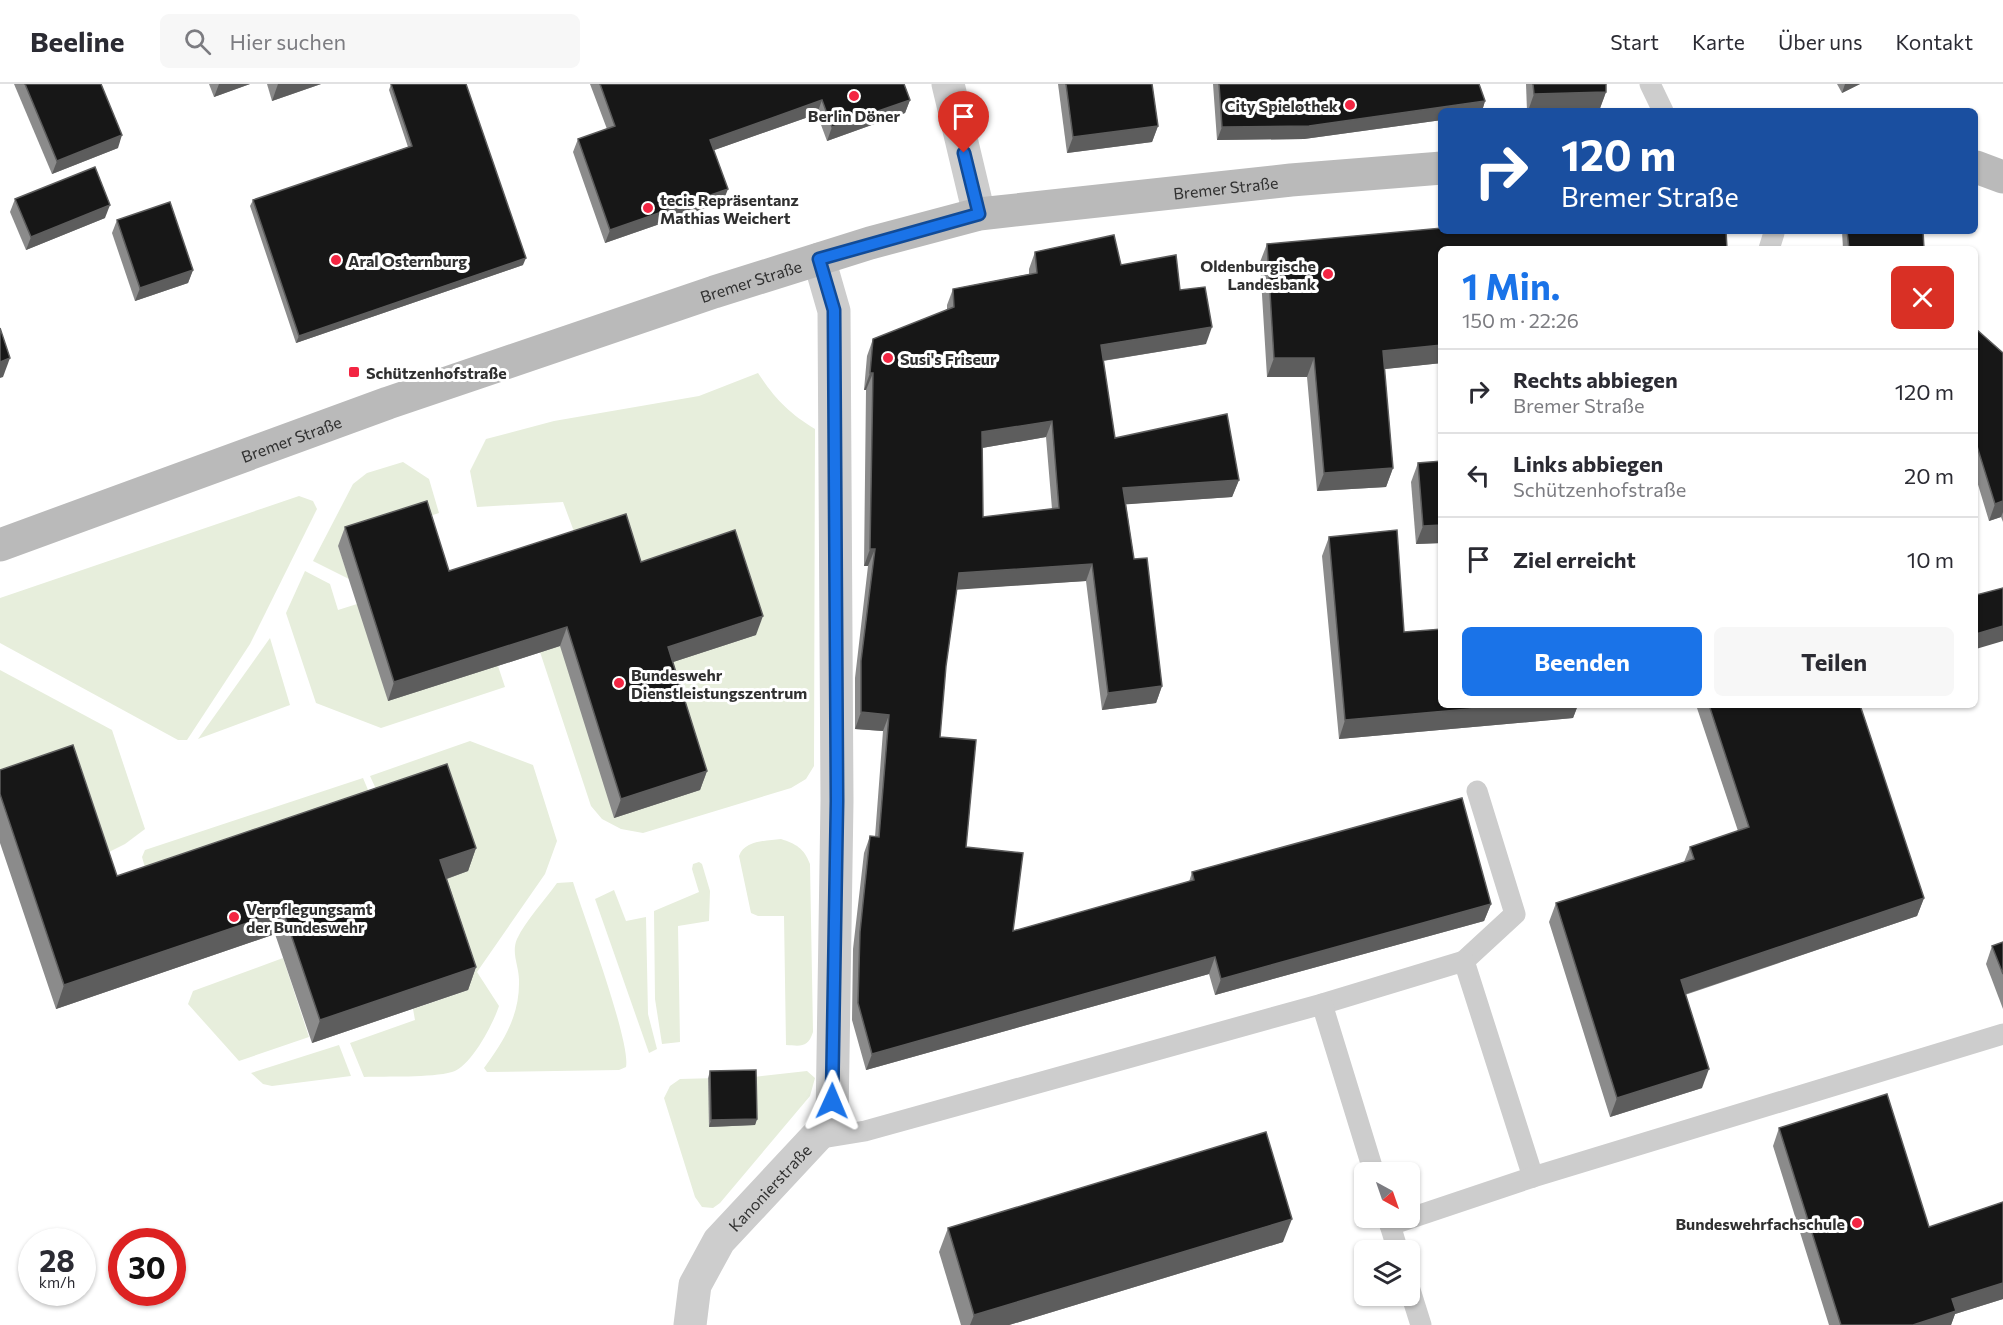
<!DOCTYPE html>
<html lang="de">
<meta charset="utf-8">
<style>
:root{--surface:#fff;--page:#f7f7f7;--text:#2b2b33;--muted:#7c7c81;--line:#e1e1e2;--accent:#1a73e8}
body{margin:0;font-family:Commissioner,sans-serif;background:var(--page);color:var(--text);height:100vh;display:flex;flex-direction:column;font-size:22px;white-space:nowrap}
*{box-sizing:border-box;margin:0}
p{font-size:20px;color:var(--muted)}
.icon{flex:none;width:33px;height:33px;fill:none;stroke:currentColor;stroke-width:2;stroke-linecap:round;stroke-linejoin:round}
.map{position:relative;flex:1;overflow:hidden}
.drawer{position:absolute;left:1438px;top:162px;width:540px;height:462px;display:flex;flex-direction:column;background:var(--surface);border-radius:9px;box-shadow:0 2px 4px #0004}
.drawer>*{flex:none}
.top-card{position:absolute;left:1438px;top:24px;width:540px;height:126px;border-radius:9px;box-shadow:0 2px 4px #0004;background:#1a4fa0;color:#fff;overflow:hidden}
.needle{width:39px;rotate:140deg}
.controls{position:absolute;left:1354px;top:1078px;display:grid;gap:12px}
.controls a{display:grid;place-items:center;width:66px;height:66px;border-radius:9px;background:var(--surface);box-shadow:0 2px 4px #0004;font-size:30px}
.speed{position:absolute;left:18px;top:1144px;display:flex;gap:12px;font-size:30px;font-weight:700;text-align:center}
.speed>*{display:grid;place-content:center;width:78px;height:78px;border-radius:50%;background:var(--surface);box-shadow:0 2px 4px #0004;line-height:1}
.speed small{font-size:15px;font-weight:400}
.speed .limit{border:9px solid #d22;background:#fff;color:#111}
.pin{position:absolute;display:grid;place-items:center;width:51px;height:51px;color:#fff;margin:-62px -26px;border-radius:50% 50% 50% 0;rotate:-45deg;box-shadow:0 0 6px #0007}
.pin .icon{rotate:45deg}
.me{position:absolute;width:66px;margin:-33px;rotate:1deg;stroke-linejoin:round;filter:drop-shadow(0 0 4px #0008)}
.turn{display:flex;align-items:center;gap:21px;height:126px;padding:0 24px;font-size:27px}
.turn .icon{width:78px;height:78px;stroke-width:2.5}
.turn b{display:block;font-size:42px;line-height:51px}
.round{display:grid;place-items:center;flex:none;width:63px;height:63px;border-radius:9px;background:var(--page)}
.head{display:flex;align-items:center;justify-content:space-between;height:102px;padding:0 24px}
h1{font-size:36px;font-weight:700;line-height:45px;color:var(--accent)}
.cta{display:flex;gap:12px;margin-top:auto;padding:12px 24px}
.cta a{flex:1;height:69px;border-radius:9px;background:var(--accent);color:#fff;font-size:24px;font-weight:700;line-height:69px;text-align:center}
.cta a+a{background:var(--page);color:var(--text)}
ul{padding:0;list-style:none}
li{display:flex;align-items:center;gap:18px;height:84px;padding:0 24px;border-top:2px solid var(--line)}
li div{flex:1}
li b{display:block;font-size:22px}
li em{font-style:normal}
header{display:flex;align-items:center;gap:36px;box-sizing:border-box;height:84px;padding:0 30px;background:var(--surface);border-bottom:2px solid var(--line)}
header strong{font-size:28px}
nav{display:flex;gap:33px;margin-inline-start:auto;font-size:21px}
.search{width:420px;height:54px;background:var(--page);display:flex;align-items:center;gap:15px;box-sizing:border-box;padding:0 21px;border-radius:9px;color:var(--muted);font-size:22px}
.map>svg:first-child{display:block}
.green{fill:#e7eedc}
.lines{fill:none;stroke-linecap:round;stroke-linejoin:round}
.lane{stroke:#cdcdcd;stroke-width:21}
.street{stroke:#cdcdcd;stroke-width:33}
.secondary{stroke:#bababa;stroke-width:33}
.wall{fill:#8b8b8b;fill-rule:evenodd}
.shaded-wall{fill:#5d5d5d}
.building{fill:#171717;stroke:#5d5d5d;stroke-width:1.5;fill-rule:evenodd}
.route-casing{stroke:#114b97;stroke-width:15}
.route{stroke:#1a73e8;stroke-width:10}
.poi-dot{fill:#f32542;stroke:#fff;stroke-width:2}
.labels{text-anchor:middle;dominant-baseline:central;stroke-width:6;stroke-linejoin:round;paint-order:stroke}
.poi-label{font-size:16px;font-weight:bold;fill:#303030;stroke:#fff;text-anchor:start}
.street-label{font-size:16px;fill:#303030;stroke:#fff}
</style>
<header>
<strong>Beeline</strong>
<div class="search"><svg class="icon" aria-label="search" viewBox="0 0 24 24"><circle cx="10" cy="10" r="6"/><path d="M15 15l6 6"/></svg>Hier suchen</div>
<nav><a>Start</a><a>Karte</a><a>Über uns</a><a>Kontakt</a></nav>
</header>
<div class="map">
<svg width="2003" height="1241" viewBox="0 0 2003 1241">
<rect width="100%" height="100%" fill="#fff"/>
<g class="green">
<path d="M 758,289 C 775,315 789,329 815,345 L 814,682 L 806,695 L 791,704 L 643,749 L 621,745 L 602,735 L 591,722 L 540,568 L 560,562 L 661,581 L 756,551 L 674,489 L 579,461 L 563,418 L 477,423 L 470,387 L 486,355 L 554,337 L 699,312 Z"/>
<path d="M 403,378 L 429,395 L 439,429 L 338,462 L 349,495 L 313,477 L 353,400 L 367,389 Z"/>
<path d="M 299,412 L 313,417 L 317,425 L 250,560 L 187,656 L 178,656 L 0,559 L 0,514 Z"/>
<path d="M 305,487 L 330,500 L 338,526 L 357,520 L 498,582 L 505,603 L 381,644 L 316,619 L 286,529 Z"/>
<path d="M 270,554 L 290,621 L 198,655 Z"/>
<path d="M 0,586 L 112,646 L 145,745 L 125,760 L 95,775 L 0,706 Z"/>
<path d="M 470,657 L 533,681 L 557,757 L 545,790 L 477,888 L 499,922 C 493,940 471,983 452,988 C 431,994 387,992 364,993 L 350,959 L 415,936 L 413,925 L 468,906 L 370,692 Z"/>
<path d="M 363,694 L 371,713 L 150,801 L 142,773 L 145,766 Z"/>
<path d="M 781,755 C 796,760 804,764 810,780 L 813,948 C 808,964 801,962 786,961 L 784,832 L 758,832 L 751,829 L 739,772 C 745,756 766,757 781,755 Z"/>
<path d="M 699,778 L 702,780 L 710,807 L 709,837 L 678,842 L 680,958 L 662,960 L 655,915 L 654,827 L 699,808 L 692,785 L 693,780 Z"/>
<path d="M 573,798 C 583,830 631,958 626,983 L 619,986 L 487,988 L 484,984 C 504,957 520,931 519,896 C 519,882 511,869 517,855 C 526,836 545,816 557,799 Z"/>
<path d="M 614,806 L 626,837 L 646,833 L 648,930 L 657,965 L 649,969 L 595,815 Z"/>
<path d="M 283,874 L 309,953 L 239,977 L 188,920 L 193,907 Z"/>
<path d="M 339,961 L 351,992 L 272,1002 L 263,1000 L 251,989 Z"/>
<path d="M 807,987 L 815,994 L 810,1012 L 720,1119 L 713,1124 L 702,1123 L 695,1113 L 664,1014 L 670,1002 L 680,995 L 754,993 Z"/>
</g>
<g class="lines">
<g class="lane">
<path d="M 1650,0 L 1663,27"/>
<path d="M 1769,165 L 1774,149"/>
<path d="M 1464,877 L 1515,830 L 1477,707"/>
<path d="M 1322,920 L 1464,877 L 1533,1093"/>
<path d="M 816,1055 L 865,1047 L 1322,920 L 1374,1089"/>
<path d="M 1388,1134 L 1390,1141 L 1533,1093 L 2003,950"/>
<path d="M 1390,1141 L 1398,1167"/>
<path d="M 1410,1206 L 1421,1241"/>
</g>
<g class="street">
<path d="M 948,0 L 979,130"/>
<path id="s1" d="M 690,1241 L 695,1201 L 719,1157 L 832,1036 L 837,717 L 834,227 L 819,175"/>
</g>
<g class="secondary">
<path d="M 1976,83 L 2003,93"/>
<path id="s2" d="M 0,461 L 388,319 L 714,208 L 870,159 L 979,130 L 1291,96 L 1442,84"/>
</g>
</g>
<g class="wall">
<path d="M 14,0 L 101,0 L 118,64 L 52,90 Z"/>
<path d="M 209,0 L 250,0 L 214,13 Z"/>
<path d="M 267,0 L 321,0 L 272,17 Z"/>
<path d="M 391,0 L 523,181 L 296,259 L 250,122 L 253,116 L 408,63 L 389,6 Z"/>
<path d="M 590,0 L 904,0 L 910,16 L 905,29 L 827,57 L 817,30 L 714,66 L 723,118 L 605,159 L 573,68 L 578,55 L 607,45 Z"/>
<path d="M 1058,0 L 1152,0 L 1158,42 L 1152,58 L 1067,69 Z"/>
<path d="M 1213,0 L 1479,0 L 1485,17 L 1482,27 L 1442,27 L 1442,36 L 1304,55 L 1217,56 Z"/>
<path d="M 1526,0 L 1606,0 L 1606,8 L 1599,27 L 1527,27 Z"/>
<path d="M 1837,0 L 1860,0 L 1842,9 Z"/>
<path d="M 15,115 L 105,134 L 26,166 L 10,128 Z"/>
<path d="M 117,136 L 193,186 L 188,199 L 135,217 L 112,149 Z"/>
<path d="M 1842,147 L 1923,147 L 1924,165 L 1843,165 Z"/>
<path d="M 1267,160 L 1442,165 L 1442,279 L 1384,285 L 1393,384 L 1386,403 L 1317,407 L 1307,293 L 1267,293 L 1260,178 Z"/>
<path d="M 1035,168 L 1121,181 L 1180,206 L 1206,260 L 1103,277 L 1115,354 L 1239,396 L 1232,413 L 1126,420 L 1134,475 L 1162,602 L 1156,619 L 1102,626 L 1086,497 L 957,505 L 946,582 L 940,653 L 966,763 L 1013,847 L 1189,798 L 1192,788 L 1491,820 L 1484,837 L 1215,911 L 1209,890 L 866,986 L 852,936 L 853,865 L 864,769 L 870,752 L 875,753 L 883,647 L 855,645 L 855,594 L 868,482 L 864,482 L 866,306 L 864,306 L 867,272 L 873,255 L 947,226 L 947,221 L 953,205 L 1029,190 L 1029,185 ZM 1046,353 L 1052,425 L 983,433 L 982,364 Z"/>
<path d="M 1976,245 L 2003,269 L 2003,438 L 2001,433 L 1989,437 L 1976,394 Z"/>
<path d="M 1418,379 L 1442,459 L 1416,460 L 1411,398 Z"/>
<path d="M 345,443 L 449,487 L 756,551 L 673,578 L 707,687 L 700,706 L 614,734 L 560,562 L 388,617 L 338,462 Z"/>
<path d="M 1329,453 L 1442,621 L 1578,621 L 1573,634 L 1339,655 L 1322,472 Z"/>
<path d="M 1696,621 L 1860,621 L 1924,814 L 1917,832 L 1685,911 L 1702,1004 L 1610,1033 L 1549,838 L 1556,819 L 1684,778 L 1690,763 L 1738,747 Z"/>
<path d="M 0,686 L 117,792 L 476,764 L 468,787 L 447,795 L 476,883 L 468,906 L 312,959 L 275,850 L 56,925 L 0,759 Z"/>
<path d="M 2003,858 L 2003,925 L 1986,880 L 1992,862 Z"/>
<path d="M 710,987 L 757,1035 L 755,1041 L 709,1043 L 708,994 Z"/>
<path d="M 1779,1044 L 1929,1143 L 2003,1118 L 2003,1215 L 1955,1230 L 1951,1241 L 1829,1241 L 1773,1062 Z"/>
<path d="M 948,1144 L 1283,1158 L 1009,1241 L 961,1241 L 939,1168 Z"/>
</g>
<g class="shaded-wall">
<path d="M 219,0 L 250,0 L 214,13 Z"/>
<path d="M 278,0 L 321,0 L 272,17 Z"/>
<path d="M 1845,0 L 1860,0 L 1842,9 Z"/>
<path d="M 1606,8 L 1599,27 L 1528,27 L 1534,10 Z"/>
<path d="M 822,16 L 817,30 L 706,69 L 710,56 Z"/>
<path d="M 910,16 L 905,29 L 827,57 L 832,43 Z"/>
<path d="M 1485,17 L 1482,27 L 1442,27 L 1442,36 L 1304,55 L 1217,56 L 1222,43 Z"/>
<path d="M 1158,42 L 1152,58 L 1067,69 L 1073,53 Z"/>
<path d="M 122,51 L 118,64 L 52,90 L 57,77 Z"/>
<path d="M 728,105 L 723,118 L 605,159 L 610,146 Z"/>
<path d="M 110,121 L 105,134 L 26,166 L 31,153 Z"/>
<path d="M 526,174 L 523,181 L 296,259 L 299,252 Z"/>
<path d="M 193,186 L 188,199 L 135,217 L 140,204 Z"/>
<path d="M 1212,243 L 1206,260 L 1095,278 L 1101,261 Z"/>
<path d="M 1442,261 L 1442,279 L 1376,286 L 1383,267 Z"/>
<path d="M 10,274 L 3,293 L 0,294 L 0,278 Z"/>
<path d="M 1274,274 L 1314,274 L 1307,293 L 1267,293 Z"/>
<path d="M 870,289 L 873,289 L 866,306 L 864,306 Z"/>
<path d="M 1052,337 L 1046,353 L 976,365 L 982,348 Z"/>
<path d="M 1393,384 L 1386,403 L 1317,407 L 1324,389 Z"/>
<path d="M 1239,396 L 1232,413 L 1117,421 L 1123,404 Z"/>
<path d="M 2003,417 L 2003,428 L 2001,433 L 1989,437 L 1995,420 Z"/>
<path d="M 1442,441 L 1442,459 L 1416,460 L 1423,442 Z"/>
<path d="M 870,465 L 875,465 L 868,482 L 864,482 Z"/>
<path d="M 1092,480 L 1086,497 L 953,506 L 959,489 Z"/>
<path d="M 763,532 L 756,551 L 661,582 L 668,563 Z"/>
<path d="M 2003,542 L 2003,557 L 1976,565 L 1976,550 Z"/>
<path d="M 567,543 L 560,562 L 388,617 L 394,598 Z"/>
<path d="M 1162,602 L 1156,619 L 1102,626 L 1108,609 Z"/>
<path d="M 1514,621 L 1578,621 L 1573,634 L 1339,655 L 1345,636 Z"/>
<path d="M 861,628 L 889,631 L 883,647 L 855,645 Z"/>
<path d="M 707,687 L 700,706 L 614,734 L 621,715 Z"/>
<path d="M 476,764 L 468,787 L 432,800 L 440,776 Z"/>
<path d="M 1924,814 L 1917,832 L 1674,914 L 1681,896 Z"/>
<path d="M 1491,820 L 1484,837 L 1215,911 L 1221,895 Z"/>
<path d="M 283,827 L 275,850 L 56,925 L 64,901 Z"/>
<path d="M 1215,873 L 1209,890 L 866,986 L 872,970 Z"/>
<path d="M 476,883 L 468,906 L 312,959 L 320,936 Z"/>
<path d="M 1709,985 L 1702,1004 L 1610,1033 L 1617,1014 Z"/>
<path d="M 757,1035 L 755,1041 L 709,1043 L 711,1036 Z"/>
<path d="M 1292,1135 L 1283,1158 L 1009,1241 L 970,1241 L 974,1231 Z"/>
<path d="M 2003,1199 L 2003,1215 L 1955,1230 L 1951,1241 L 1913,1241 L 1952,1215 Z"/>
</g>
<g class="building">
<path d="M 25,0 L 101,0 L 122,51 L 57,77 Z"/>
<path d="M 391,0 L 466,0 L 526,174 L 299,252 L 253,116 L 412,62 Z"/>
<path d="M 600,0 L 904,0 L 910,16 L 832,43 L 822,16 L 710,56 L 728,105 L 610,146 L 578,55 L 615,42 Z"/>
<path d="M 1066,0 L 1152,0 L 1158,42 L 1073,53 Z"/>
<path d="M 1219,0 L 1479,0 L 1485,17 L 1309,42 L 1222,43 Z"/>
<path d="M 1533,0 L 1606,0 L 1606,8 L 1534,10 Z"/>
<path d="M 95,83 L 110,121 L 31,153 L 15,115 Z"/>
<path d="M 170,118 L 193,186 L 140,204 L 117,136 Z"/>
<path d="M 1442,144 L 1442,147 L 1726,147 L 1727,165 L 1442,165 L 1442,261 L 1383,267 L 1393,384 L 1324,389 L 1314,274 L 1274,274 L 1267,160 Z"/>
<path d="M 1847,147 L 1923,147 L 1924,165 L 1849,165 Z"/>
<path d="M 1114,151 L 1121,181 L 1176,171 L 1180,206 L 1205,203 L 1212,243 L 1101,261 L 1115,354 L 1227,330 L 1239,396 L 1123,404 L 1134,475 L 1147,474 L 1162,602 L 1108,609 L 1092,480 L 959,489 L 946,582 L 940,653 L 976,656 L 966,763 L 1023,769 L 1013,847 L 1194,796 L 1192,788 L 1462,714 L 1491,820 L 1221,895 L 1215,873 L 872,970 L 858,919 L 860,848 L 870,752 L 879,753 L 889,631 L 861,628 L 861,577 L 875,465 L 870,465 L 873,289 L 870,289 L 873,255 L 954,223 L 953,205 L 1037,189 L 1035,168 ZM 1052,337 L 1059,424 L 983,433 L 982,348 Z"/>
<path d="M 0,244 L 10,274 L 0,278 Z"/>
<path d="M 1976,245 L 2003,269 L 2003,417 L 1995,420 L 1976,359 Z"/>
<path d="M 1442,377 L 1442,441 L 1423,442 L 1418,379 Z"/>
<path d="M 427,417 L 449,487 L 626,430 L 641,478 L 735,446 L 763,532 L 668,563 L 707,687 L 621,715 L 567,543 L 394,598 L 345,443 Z"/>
<path d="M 1397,446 L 1404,548 L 1442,545 L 1442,621 L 1514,621 L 1345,636 L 1329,453 Z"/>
<path d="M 2003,504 L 2003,542 L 1976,550 L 1976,511 Z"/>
<path d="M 1709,621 L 1860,621 L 1924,814 L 1681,896 L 1709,985 L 1617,1014 L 1556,819 L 1694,775 L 1690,763 L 1749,743 Z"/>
<path d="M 73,661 L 117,792 L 447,680 L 476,764 L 440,776 L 476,883 L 320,936 L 283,827 L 64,901 L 0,710 L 0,686 Z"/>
<path d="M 2003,858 L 2003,890 L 1992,862 Z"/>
<path d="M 756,986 L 757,1035 L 711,1036 L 710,987 Z"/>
<path d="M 1887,1010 L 1929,1143 L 2003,1118 L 2003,1199 L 1952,1215 L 1956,1227 L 1913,1241 L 1841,1241 L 1779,1044 Z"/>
<path d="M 1266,1048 L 1292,1135 L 974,1231 L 948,1144 Z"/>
</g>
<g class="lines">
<defs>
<path id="route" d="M 832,1017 L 837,717 L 834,226 L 819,175 L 979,130 L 964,69"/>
</defs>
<use href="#route" class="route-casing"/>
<use href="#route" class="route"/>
</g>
<g class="poi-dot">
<circle cx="854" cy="12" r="6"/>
<circle cx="1350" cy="21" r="6"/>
<circle cx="648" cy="124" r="6"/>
<circle cx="336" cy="176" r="6"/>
<circle cx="1328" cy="190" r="6"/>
<circle cx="888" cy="274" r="6"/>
<rect x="348" y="282" width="12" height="12" rx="3"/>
<circle cx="619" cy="599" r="6"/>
<circle cx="234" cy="833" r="6"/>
<circle cx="1857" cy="1139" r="6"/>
</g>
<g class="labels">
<g class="poi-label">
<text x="1338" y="21" text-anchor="end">City Spielothek</text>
<text x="854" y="31" text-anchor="middle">Berlin Döner</text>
<text x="660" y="115">tecis Repräsentanz<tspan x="660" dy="18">Mathias Weichert</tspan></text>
<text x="348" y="176">Aral Osternburg</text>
<text x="1316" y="181" text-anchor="end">Oldenburgische<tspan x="1316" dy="18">Landesbank</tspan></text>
<text x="900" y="274">Susi's Friseur</text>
<text x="366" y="288">Schützenhofstraße</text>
<text x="631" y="590">Bundeswehr<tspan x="631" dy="18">Dienstleistungszentrum</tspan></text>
<text x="246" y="824">Verpflegungsamt<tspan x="246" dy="18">der Bundeswehr</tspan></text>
<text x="1845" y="1139" text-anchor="end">Bundeswehrfachschule</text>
</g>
<g class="street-label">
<text stroke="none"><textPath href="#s2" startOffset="1282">Bremer Straße</textPath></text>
<text stroke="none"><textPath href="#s2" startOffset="796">Bremer Straße</textPath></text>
<text stroke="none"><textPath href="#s2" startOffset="310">Bremer Straße</textPath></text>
<text stroke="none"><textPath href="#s1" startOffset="164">Kanonierstraße</textPath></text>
</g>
</g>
</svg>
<div class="controls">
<a><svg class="needle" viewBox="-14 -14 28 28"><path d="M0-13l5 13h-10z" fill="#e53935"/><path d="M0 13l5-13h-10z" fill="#7c7c81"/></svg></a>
<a><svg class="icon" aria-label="layers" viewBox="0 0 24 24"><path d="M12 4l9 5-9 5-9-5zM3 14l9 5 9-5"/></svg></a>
</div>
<div class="speed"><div>28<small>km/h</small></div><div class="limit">30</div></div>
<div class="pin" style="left:964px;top:69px;background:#d93025"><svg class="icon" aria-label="arrive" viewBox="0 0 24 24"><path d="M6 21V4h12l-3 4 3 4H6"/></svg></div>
<svg class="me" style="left:832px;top:1017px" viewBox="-20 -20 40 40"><path d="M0-17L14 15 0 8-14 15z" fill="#1a73e8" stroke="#fff" stroke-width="4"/></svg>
<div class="top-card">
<div class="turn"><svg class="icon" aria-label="right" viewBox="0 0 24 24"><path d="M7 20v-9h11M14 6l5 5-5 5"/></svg><div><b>120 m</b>Bremer Straße</div></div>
</div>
<section class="drawer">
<div class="head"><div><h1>1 Min.</h1><p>150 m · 22:26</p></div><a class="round" style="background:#d93025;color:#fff"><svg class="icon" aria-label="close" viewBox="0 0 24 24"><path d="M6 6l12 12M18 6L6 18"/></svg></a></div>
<ul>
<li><svg class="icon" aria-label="right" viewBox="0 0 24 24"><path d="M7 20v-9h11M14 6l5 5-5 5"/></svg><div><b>Rechts abbiegen</b><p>Bremer Straße</p></div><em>120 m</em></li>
<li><svg class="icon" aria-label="left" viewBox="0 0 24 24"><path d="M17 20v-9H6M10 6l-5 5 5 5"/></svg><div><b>Links abbiegen</b><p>Schützenhofstraße</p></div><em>20 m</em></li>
<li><svg class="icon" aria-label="arrive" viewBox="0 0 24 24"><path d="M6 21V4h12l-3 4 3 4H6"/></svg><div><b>Ziel erreicht</b></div><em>10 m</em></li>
</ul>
<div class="cta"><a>Beenden</a><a>Teilen</a></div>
</section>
</div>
